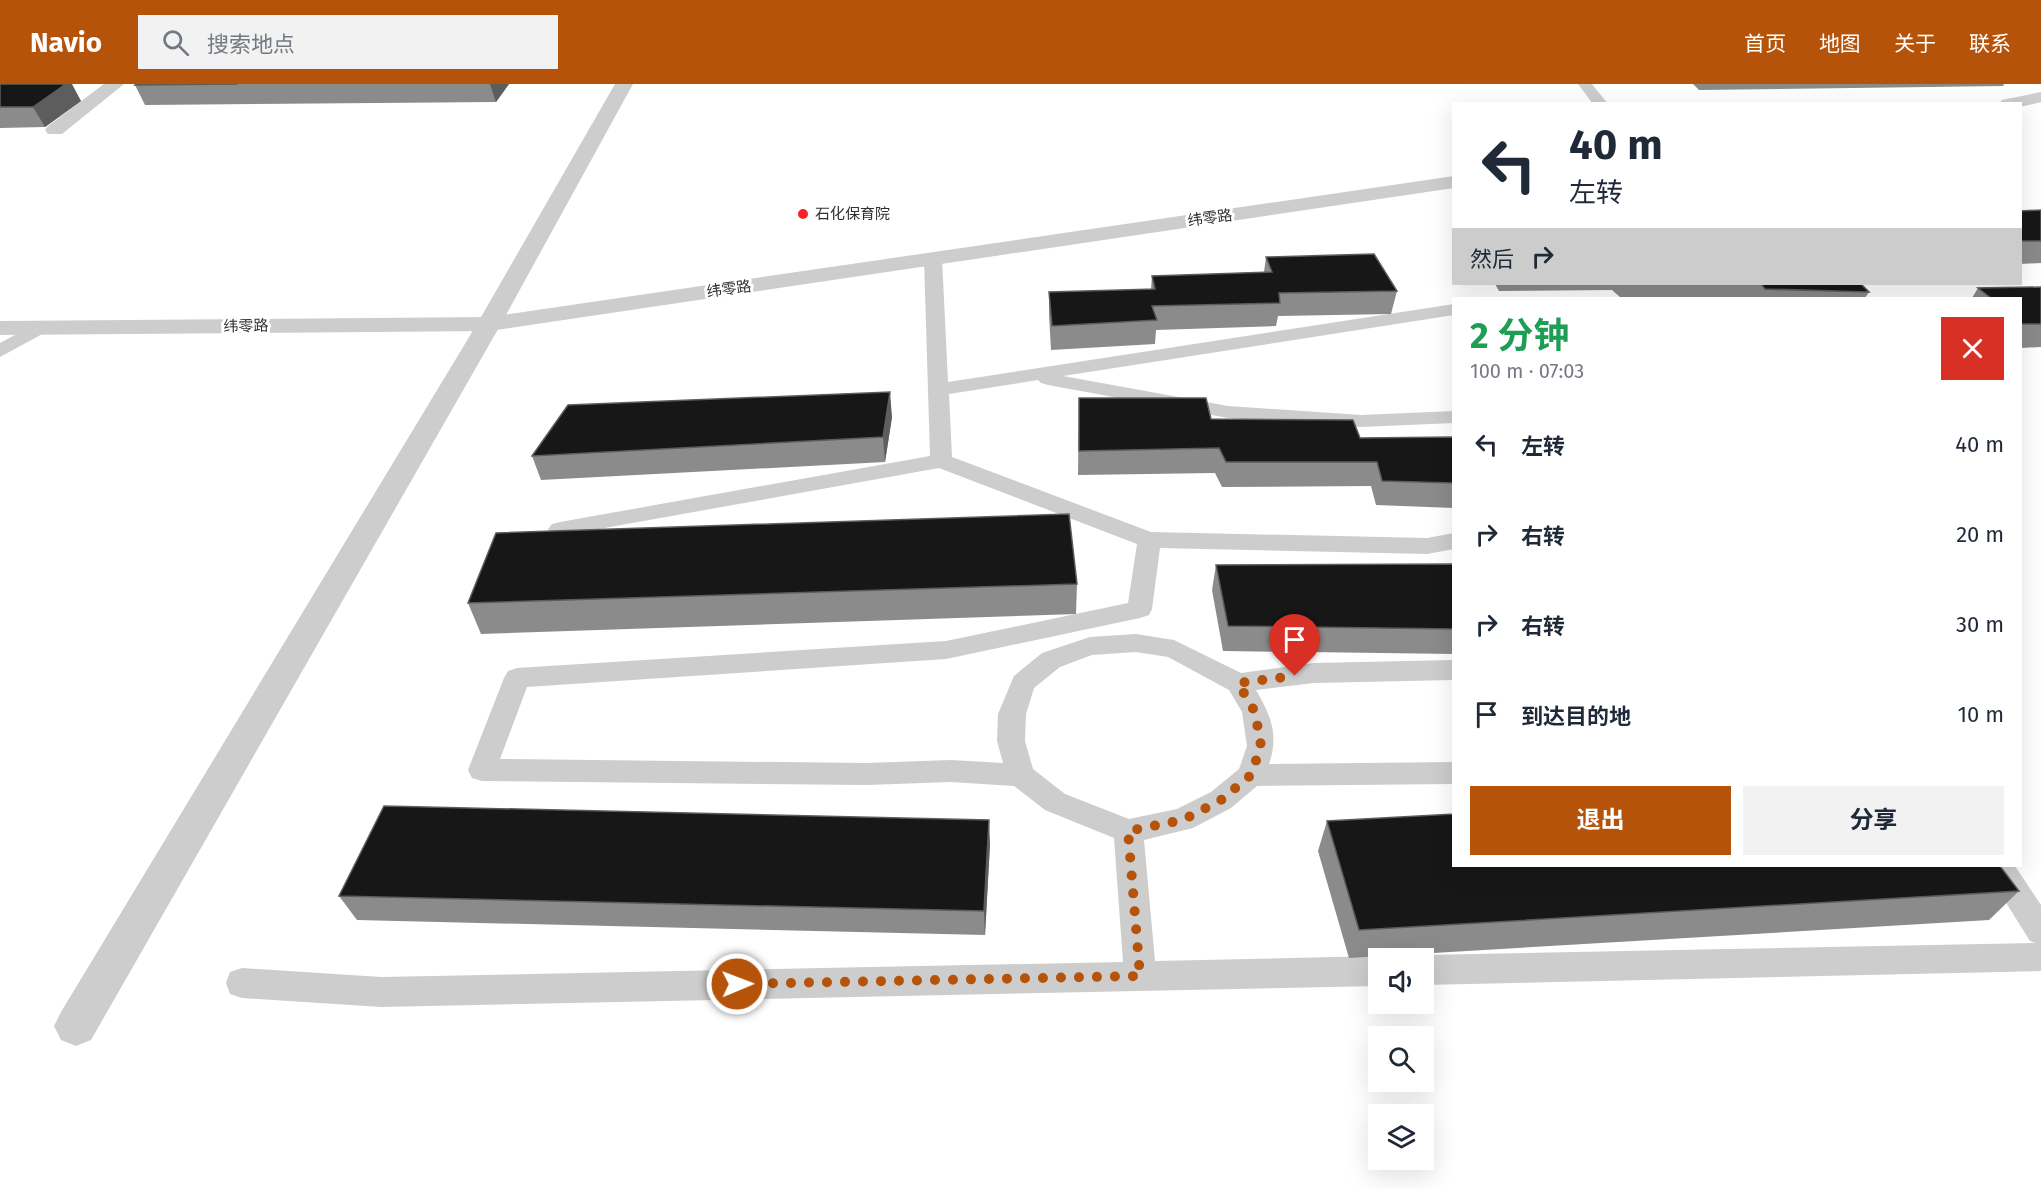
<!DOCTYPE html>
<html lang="zh">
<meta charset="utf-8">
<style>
:root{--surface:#fff;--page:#f2f2f3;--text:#1f2937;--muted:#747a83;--accent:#b45309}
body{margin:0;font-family:"Fira Sans","Noto Sans SC",sans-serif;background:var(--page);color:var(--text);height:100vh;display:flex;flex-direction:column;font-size:22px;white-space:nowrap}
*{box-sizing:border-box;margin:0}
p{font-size:20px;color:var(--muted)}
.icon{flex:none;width:33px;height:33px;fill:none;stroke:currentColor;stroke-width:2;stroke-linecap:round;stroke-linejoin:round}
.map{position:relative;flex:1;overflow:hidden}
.panel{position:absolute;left:1452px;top:213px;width:570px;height:570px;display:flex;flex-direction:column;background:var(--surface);border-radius:0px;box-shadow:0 6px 24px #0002}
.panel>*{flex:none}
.top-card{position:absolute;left:1452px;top:18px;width:570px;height:183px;border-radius:0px;box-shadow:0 6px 24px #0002;background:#fff;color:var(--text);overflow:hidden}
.fabs{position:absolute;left:1368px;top:864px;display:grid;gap:12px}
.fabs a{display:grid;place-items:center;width:66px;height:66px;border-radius:0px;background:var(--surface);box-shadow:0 6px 24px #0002;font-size:30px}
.pin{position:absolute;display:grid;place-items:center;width:51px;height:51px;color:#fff;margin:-62px -26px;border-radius:50% 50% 50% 0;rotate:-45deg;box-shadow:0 0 6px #0007}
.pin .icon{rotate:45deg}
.me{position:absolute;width:66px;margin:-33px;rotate:89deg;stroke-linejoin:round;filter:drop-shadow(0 0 4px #0008)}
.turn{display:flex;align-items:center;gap:21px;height:126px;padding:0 18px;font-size:27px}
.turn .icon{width:78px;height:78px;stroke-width:2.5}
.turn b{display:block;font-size:42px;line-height:51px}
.then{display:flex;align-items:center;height:57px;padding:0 18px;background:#0003;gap:12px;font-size:22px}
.round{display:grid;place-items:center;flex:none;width:63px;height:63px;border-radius:0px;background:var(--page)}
.head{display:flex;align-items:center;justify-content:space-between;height:102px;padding:0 18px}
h1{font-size:36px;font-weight:700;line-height:45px;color:#1e9e55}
.primary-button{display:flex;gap:12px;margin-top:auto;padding:12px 18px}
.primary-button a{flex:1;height:69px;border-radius:0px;background:var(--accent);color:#fff;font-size:24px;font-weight:700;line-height:69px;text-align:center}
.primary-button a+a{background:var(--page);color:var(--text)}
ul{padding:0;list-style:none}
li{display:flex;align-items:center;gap:18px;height:90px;padding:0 18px}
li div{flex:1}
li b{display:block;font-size:22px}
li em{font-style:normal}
header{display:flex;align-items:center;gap:36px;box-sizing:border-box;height:84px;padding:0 30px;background:var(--accent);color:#fff}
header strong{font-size:28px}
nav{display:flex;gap:33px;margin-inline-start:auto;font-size:21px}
.search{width:420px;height:54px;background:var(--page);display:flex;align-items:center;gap:15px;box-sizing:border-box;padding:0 21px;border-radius:0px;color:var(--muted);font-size:22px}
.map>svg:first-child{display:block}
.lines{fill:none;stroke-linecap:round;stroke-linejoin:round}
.service{fill:#cdcdcd;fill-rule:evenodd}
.minor{fill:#cdcdcd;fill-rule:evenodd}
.tertiary{fill:#cdcdcd;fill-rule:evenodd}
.wall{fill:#8b8b8b}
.shaded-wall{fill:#5d5d5d}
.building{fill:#171717;stroke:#5d5d5d;stroke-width:1.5}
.route{stroke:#b45309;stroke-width:10;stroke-dasharray:0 18}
.poi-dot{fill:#f72329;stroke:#fff;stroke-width:2}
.labels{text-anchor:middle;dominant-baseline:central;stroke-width:6;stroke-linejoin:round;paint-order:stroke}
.far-poi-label{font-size:15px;fill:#303030;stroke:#fff;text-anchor:start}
.far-street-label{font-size:15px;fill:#303030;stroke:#fff}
</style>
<header>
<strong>Navio</strong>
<div class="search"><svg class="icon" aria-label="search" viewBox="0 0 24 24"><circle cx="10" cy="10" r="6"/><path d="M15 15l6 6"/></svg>搜索地点</div>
<nav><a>首页</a><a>地图</a><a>关于</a><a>联系</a></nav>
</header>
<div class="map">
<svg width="2041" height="1105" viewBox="0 0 2041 1105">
<rect width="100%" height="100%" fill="#fff"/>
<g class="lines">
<g class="service">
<path d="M 1578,0 L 1592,0 L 1608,20 L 1593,20 Z"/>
<path d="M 933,169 L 939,170 L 942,174 L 948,298 L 1454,220 L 1454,231 L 1063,292 L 1228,322 L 1361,331 L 1454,327 L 1454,339 L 1361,343 L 1228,334 L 1048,301 L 1041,299 L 1038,296 L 949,310 L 952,373 L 1151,448 L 1427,454 L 1454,449 L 1454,465 L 1427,470 L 1160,464 L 1152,525 L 1149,531 L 1140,534 L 946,575 L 527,603 L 500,675 L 867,679 L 951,676 L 1003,679 L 997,657 L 998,630 L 1014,592 L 1042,569 L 1090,553 L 1136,550 L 1174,556 L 1241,589 L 1314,579 L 1454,576 L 1454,596 L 1314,599 L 1256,606 C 1271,632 1279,651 1269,680 L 1454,678 L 1454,700 L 1257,702 L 1231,724 L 1193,744 L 1144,756 L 1155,877 L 1378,872 L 1384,874 L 1378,874 L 1378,902 L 381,923 L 242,914 L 230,910 L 226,899 L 230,888 L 242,884 L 381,893 L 1123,878 L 1114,754 L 1045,726 L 1014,702 L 951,698 L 867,701 L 482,697 L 472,694 L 468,686 L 504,594 L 508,587 L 517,584 L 946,557 L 1128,519 L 1137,460 L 939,384 L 560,452 L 552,450 L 548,445 L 552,440 L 560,438 L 930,372 L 924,174 L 927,170 ZM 1136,568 L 1168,573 L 1229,606 L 1242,628 L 1247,662 L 1239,685 L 1211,708 L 1177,725 L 1129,735 L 1065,710 L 1033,685 L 1025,657 L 1026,630 L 1034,604 L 1060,583 L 1092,571 Z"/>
<path d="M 39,238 L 46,240 L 48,244 L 46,248 L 0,273 L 0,259 Z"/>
<path d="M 1983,782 L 2015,782 L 2041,821 L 2041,887 L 1424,901 L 1424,874 L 1415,874 L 1424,871 L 2035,859 L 2030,857 Z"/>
</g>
<g class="minor">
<path d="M 104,0 L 124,0 L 62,50 L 48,50 L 45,46 L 48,42 Z"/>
<path d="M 615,0 L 633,0 L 501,240 L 91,956 L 76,962 L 61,956 L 54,942 L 61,928 L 477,240 Z"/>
<path d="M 2041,8 L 2041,18 L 2020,23 L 2020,20 L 1999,20 L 2002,16 Z"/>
</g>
<path class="tertiary" d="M 1454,92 L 1454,104 L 489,247 L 0,251 L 0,237 L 489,233 Z"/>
</g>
<g class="wall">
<path d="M 0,0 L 81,17 L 45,43 L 0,44 Z"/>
<path d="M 136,0 L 509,0 L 496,18 L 145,21 L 135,1 Z"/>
<path d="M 1693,0 L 2004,0 L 2003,2 L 1699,6 Z"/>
<path d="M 2041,126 L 2041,179 L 2020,180 L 2020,127 Z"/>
<path d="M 1266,173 L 1397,207 L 1391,230 L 1278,232 L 1276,242 L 1156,246 L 1155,260 L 1051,266 L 1049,231 L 1049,208 L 1151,205 L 1152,192 L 1264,188 Z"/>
<path d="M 1495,200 L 1861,200 L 1869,208 L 1865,214 L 1621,214 L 1612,206 L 1499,207 Z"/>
<path d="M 2041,203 L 2041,263 L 2020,264 L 2020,214 L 1972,214 L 1978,204 Z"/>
<path d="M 1079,314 L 1211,335 L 1360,354 L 1454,353 L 1454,424 L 1376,421 L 1371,402 L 1222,403 L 1215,389 L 1078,391 Z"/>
<path d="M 892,333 L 885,378 L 541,396 L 532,372 Z"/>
<path d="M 1454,480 L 1454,570 L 1223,567 L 1212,506 L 1216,481 Z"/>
<path d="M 1077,500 L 1076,530 L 481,550 L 468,519 Z"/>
<path d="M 1327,737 L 2019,807 L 1989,836 L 1349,874 L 1318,767 Z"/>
<path d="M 990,760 L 985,851 L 357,836 L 339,812 Z"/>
</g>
<g class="shaded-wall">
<path d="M 66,0 L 72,0 L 81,17 L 45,43 L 33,23 Z"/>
<path d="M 490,0 L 509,0 L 496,18 Z"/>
<path d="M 890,308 L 892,333 L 885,378 L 883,353 Z"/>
<path d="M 989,736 L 990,760 L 985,851 L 984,827 Z"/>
</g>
<g class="building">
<path d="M 0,0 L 66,0 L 33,23 L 0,23 Z"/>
<path d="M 136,0 L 238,0 L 135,1 Z"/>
<path d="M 2041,126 L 2041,157 L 2020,157 L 2020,127 Z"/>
<path d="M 1374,170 L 1397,207 L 1279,209 L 1280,219 L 1152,222 L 1157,236 L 1052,242 L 1049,208 L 1155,205 L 1152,192 L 1272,188 L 1266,173 Z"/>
<path d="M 1761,200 L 1861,200 L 1869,208 L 1765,205 Z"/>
<path d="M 2041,203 L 2041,240 L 2022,240 L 2020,239 L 2020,214 L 1991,214 L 1978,204 Z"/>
<path d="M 890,308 L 883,353 L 532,372 L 568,321 Z"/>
<path d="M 1079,314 L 1206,314 L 1211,335 L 1353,336 L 1360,354 L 1454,353 L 1454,399 L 1382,397 L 1377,378 L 1226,378 L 1219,364 L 1079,367 Z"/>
<path d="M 1069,430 L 1077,500 L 468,519 L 496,449 Z"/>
<path d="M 1454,480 L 1454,545 L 1228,542 L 1216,481 Z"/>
<path d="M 384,722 L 989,736 L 984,827 L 339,812 Z"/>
<path d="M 1454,730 L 1454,782 L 2000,782 L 2019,807 L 1359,846 L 1327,737 Z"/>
</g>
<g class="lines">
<path class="route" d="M 737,900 L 1140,892 L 1128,747 L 1183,736 L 1221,716 L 1251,691 L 1261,662 L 1255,628 L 1238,599 L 1295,592"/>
</g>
<circle class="poi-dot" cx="803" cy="130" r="6"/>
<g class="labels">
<g class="far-poi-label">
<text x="815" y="130">石化保育院</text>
</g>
<g class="far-street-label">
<text transform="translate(1210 134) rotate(-8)">纬零路</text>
<text transform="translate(729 205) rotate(-8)">纬零路</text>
<text transform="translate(246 242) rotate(-1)">纬零路</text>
</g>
</g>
</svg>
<div class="fabs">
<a><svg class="icon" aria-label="sound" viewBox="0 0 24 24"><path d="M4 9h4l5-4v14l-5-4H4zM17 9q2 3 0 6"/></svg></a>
<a><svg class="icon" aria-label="search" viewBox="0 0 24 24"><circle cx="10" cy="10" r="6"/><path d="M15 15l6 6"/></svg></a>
<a><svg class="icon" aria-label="layers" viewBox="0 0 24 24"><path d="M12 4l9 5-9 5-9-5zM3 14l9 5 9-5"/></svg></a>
</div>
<div class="pin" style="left:1295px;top:592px;background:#d93025"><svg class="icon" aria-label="arrive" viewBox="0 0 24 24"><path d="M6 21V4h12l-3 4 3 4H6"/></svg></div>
<svg class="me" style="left:737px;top:900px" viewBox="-20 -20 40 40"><circle r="17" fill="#b45309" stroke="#fff" stroke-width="3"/><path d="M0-11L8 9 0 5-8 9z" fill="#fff"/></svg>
<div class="top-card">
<div class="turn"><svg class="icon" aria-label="left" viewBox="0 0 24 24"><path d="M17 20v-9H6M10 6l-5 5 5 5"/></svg><div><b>40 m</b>左转</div></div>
<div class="then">然后<svg class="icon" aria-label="right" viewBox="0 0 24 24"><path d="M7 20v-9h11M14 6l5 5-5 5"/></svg></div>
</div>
<section class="panel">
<div class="head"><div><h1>2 分钟</h1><p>100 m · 07:03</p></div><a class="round" style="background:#d93025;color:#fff"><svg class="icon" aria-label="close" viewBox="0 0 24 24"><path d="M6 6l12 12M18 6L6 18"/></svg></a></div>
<ul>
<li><svg class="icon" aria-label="left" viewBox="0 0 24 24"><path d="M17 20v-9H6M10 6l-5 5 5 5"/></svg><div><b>左转</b></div><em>40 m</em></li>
<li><svg class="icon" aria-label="right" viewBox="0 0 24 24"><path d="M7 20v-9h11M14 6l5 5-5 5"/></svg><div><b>右转</b></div><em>20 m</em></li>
<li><svg class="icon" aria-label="right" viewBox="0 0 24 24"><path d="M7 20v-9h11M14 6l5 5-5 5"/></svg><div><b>右转</b></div><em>30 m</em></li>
<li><svg class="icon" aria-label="arrive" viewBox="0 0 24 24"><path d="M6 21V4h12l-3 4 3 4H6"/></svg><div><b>到达目的地</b></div><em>10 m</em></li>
</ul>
<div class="primary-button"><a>退出</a><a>分享</a></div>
</section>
</div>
